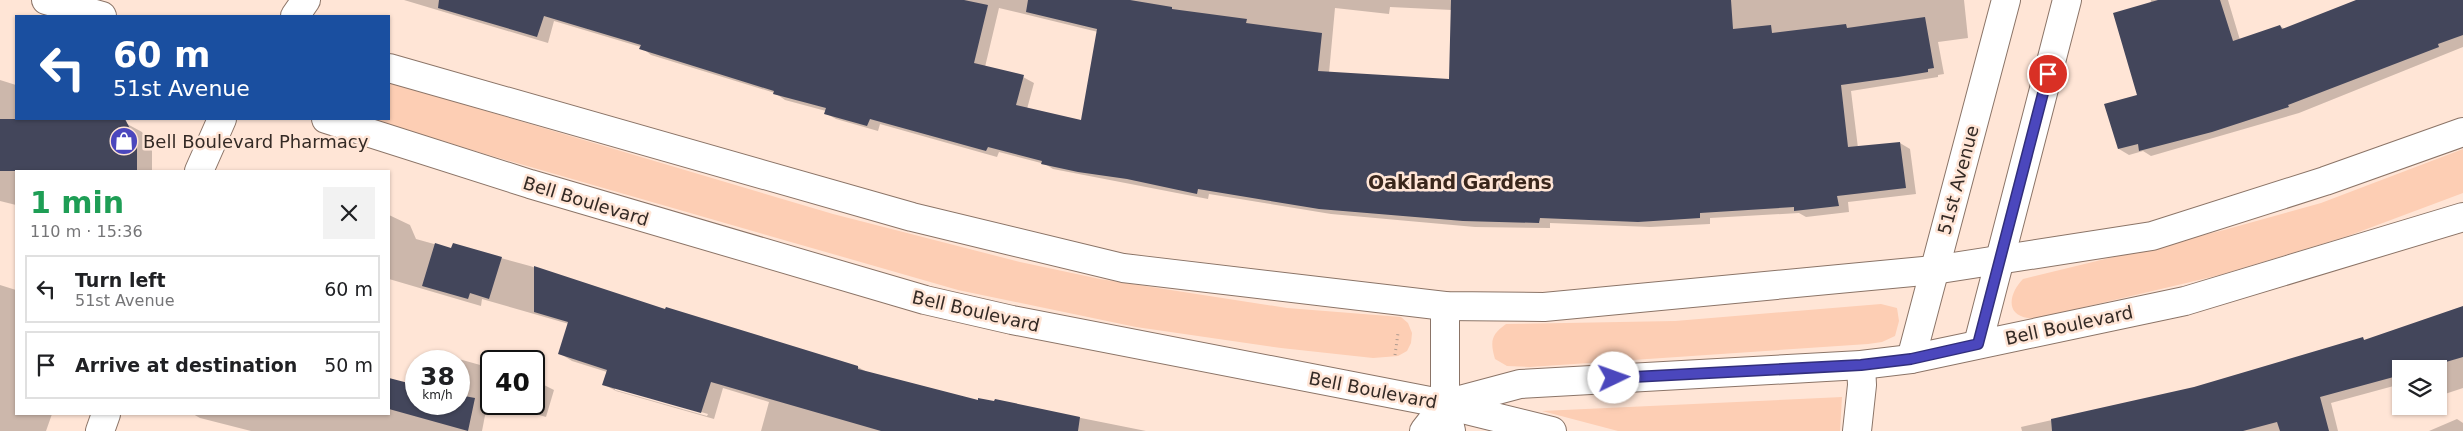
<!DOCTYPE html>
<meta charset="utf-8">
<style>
:root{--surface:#fff;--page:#f2f2f2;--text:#202124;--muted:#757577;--line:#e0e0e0}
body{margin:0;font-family:"DejaVu Sans",sans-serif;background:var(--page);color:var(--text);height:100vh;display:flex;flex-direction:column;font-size:19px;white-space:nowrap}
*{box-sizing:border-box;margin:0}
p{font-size:16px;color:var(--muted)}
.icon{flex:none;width:28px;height:28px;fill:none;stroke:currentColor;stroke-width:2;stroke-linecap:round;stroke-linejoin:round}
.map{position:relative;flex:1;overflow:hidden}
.side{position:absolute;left:15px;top:170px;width:375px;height:245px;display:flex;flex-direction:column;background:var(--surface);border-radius:0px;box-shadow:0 1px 4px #0004}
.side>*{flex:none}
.banner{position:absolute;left:15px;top:15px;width:375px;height:105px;border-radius:0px;box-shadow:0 1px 4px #0004;background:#1a4fa0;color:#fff;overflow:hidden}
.controls{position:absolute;left:2392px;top:360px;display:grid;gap:10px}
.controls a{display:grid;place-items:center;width:55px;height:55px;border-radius:0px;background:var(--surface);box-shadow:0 1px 4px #0004;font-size:25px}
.speed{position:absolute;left:405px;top:350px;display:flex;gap:10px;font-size:25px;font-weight:700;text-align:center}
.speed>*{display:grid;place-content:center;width:65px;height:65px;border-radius:50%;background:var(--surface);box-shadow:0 1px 4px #0004;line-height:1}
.speed small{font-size:12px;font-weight:400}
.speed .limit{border:2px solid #111;border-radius:8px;background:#fff;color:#111}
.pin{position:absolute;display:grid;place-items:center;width:42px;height:42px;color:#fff;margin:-21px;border:2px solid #fff;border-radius:50%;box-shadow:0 1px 5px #0007}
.me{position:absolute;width:55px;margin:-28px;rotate:87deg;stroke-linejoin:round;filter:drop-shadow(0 0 4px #0008)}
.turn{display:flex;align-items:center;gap:18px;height:105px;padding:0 15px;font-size:22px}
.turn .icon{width:65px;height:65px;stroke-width:2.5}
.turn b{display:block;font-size:35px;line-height:42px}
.round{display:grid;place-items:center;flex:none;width:52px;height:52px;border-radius:0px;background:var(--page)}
.summary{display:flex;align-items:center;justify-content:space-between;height:85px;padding:0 15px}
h1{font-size:30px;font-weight:800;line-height:38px;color:#1e9e55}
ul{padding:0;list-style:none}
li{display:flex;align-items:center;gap:15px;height:68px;margin:0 10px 8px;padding:0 5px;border:2px solid var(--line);border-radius:0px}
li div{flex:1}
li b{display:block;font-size:19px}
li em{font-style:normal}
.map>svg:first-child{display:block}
.green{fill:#fdceb4}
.shadow{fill:#0003;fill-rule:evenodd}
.building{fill:#43465b}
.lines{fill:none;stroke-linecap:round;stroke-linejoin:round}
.minor-casing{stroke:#8b7467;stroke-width:30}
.path{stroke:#af9b90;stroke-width:3;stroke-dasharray:1 4;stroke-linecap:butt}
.minor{stroke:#fff;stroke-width:28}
.route-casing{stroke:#312e7b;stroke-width:12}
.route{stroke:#4b47bd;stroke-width:9}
.labels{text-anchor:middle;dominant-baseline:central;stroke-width:5;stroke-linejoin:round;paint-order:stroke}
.poi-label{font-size:18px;fill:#342a25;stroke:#ffe5d6;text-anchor:start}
.street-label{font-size:18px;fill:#342a25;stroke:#ffe5d6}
.neighbourhood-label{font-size:19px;font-weight:bold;fill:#39261b;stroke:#ffe5d6}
</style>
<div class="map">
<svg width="2463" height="431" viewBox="0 0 2463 431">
<rect width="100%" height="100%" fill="#ffe5d6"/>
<g class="green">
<path d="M 389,82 L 833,214 L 1020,262 L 1100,279 L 1287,308 L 1401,317 L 1408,323 L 1412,333 L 1411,343 L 1407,351 L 1398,356 L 1373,358 L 1281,348 L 1136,327 L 958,290 L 485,154 L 372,119 L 389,119 Z"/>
<path d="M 2463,149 L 2463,193 L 2348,236 L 2220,275 L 2051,315 C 2044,316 2034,319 2028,318 C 2003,314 2011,291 2023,279 L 2224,230 L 2321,203 Z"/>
<path d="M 1881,304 L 1897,308 L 1899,321 L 1895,336 L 1882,342 L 1868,344 L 1530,367 L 1507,366 L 1495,359 C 1490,341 1491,335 1506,324 L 1675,321 Z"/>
<path d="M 1842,397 L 1840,431 L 1618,431 L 1542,411 Z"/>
</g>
<g class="shadow">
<path d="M 404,0 L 1964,0 L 1968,38 L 1938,42 L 1944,74 L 1938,75 L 1938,77 L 1851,91 L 1858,148 L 1900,143 L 1910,149 L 1916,194 L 1848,202 L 1849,212 L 1806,217 L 1799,213 L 1710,218 L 1710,224 L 1650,227 L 1550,223 L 1550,228 L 1475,227 L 1331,214 L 1209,194 L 1208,199 L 1053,169 L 1045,164 L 999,152 L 997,157 L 880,124 L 878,131 L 836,119 L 825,113 L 826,111 L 785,100 L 775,93 L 651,55 L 641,47 L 554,21 L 548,43 ZM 1390,7 L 1452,10 L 1450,80 L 1329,73 L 1335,8 L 1389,14 ZM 999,8 L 1098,32 L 1082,122 L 1027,109 L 1034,83 L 1023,77 L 985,67 Z"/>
<path d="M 2151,0 L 2228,0 L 2240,40 L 2280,26 L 2285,29 L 2359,0 L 2463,0 L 2463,47 L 2299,113 L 2151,156 L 2143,151 L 2129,155 L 2119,149 L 2138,95 Z"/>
<path d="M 0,80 L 16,85 L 16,119 L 118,119 L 142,132 L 152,151 L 152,171 L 16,171 L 16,205 L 0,201 Z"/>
<path d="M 389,215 L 410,225 L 416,239 L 452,249 L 453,245 L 530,266 L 666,311 L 858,367 L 867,372 L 979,401 L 995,403 L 996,401 L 1146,431 L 761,431 L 769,402 L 723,388 L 714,419 L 616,391 L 603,384 L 607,372 L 572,361 L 559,353 L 569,324 L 482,299 L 481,306 L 389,279 ZM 615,387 L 708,414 L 707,416 L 615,390 Z"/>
<path d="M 0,285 L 16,290 L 16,414 L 52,414 L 46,431 L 0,431 Z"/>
<path d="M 2463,308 L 2463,388 L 2439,396 L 2439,369 L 2401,369 L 2401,384 L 2331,403 L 2338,431 L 2022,431 L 2021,427 L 2194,388 L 2363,339 L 2366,341 Z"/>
<path d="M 448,356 L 491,368 L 491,400 L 488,400 L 482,431 L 251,431 L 200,418 L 193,414 L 389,414 L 389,379 L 416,386 L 416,404 L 459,404 L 459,361 L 447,361 Z"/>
<path d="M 534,380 L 554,390 L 546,417 L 502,404 L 534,404 Z"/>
<path d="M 2457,419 L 2463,423 L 2463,431 L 2429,431 Z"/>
</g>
<g class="building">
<path d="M 439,0 L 964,0 L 988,5 L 974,63 L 1024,75 L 1016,105 L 1081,120 L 1097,29 L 1026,12 L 1028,0 L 1130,0 L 1172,7 L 1172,9 L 1247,19 L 1246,23 L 1322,33 L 1318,71 L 1449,79 L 1451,0 L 1731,0 L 1733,29 L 1771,25 L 1772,33 L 1846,24 L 1847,28 L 1925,17 L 1934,68 L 1928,69 L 1928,72 L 1898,77 L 1841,85 L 1848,147 L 1900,142 L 1906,188 L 1837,196 L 1839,206 L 1794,211 L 1794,207 L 1700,213 L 1700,218 L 1638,222 L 1540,218 L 1539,223 L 1463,221 L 1319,209 L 1198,189 L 1197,194 L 1127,179 L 1078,172 L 1041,164 L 1042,161 L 988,147 L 986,151 L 870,119 L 867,126 L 824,114 L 826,108 L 773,94 L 774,91 L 639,49 L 641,45 L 544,16 L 537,37 L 438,8 Z"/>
<path d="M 2158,0 L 2220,0 L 2233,41 L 2280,25 L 2282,29 L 2356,0 L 2463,0 L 2463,35 L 2438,44 L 2439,47 L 2288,105 L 2289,107 L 2212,132 L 2139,151 L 2138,144 L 2118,149 L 2104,104 L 2137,95 L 2113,13 Z"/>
<path d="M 0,119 L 125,119 L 137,142 L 137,171 L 0,171 Z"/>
<path d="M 435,243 L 451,248 L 453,243 L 502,257 L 489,299 L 470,293 L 468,299 L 422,286 Z"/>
<path d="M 534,266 L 665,309 L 666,307 L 858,366 L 858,369 L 978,400 L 978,398 L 994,401 L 995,399 L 1080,417 L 1078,431 L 881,431 L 711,382 L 701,413 L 602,385 L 607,370 L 558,354 L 568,322 L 534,312 Z"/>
<path d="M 2463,306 L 2463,357 L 2422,369 L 2401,369 L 2401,375 L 2320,397 L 2329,431 L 2280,431 L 2277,422 L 2243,431 L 2052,431 L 2051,419 L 2194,387 L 2363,337 L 2364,340 Z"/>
<path d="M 389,378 L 416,385 L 416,404 L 459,404 L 459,395 L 475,398 L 468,431 L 389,409 Z"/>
</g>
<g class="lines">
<defs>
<g id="minor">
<path d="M 46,0 L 102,16"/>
<path d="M 295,16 L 306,0"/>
<path d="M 389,68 L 912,217 L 1123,268 L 1445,306 L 1544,307 L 1934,270 L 2152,236 L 2325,181 L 2463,132"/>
<path d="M 326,119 L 530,184 L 925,300 L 1012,320 L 1445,404 L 1520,384 L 1861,365 L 1911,359 L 2185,301 L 2463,217"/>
<path d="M 199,171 L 222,119"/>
<path d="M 1445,306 L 1445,404 L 1451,431"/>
<path d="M 1978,344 L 2067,0"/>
<path d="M 1911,359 L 2006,0"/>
<path d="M 1446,405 L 1552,431"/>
<path d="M 100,431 L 106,414"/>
<path d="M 1424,431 L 1445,404"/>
<path d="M 1857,431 L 1862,385 L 1861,365"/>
</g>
</defs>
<use href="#minor" class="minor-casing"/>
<path class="path" d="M 1395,355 L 1398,333"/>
<use href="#minor" class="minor"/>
</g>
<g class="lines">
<defs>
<path id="route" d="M 1614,378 L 1861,365 L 1911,359 L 1978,344 L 2048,74"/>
</defs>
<use href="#route" class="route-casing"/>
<use href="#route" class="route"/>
</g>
<defs>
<symbol id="shop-disc" viewBox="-11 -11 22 22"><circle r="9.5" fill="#4b47bd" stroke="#ffe5d6"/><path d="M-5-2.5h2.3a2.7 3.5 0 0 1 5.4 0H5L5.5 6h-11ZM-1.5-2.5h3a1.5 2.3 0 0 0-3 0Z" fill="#fff"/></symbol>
</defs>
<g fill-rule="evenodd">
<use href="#shop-disc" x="108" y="125" width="32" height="32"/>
</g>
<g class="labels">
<g class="poi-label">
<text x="143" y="141">Bell Boulevard Pharmacy</text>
</g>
<g class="street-label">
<text transform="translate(1958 180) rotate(-75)">51st Avenue</text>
<text transform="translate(586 201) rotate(17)">Bell Boulevard</text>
<text transform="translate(976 311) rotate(13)">Bell Boulevard</text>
<text transform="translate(2069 325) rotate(-12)">Bell Boulevard</text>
<text transform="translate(1373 390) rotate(11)">Bell Boulevard</text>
</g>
<g class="neighbourhood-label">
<text x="1460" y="182">Oakland Gardens</text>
</g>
</g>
</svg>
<div class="controls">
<a><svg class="icon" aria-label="layers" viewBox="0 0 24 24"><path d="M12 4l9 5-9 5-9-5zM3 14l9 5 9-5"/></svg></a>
</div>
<div class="speed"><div>38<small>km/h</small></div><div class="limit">40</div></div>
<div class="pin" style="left:2048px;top:74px;background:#d93025"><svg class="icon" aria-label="arrive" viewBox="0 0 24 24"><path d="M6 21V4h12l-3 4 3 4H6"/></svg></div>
<svg class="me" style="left:1614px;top:378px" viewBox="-20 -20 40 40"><circle r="19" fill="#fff"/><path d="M0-13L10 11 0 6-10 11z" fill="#4b47bd"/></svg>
<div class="banner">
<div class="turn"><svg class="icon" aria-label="left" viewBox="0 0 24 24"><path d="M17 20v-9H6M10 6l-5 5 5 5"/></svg><div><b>60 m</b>51st Avenue</div></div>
</div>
<section class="side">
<div class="summary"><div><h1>1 min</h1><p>110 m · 15:36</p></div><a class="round"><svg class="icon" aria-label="close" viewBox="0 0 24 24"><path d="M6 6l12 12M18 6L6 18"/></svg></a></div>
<ul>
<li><svg class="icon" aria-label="left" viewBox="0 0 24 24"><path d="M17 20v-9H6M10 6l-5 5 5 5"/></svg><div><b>Turn left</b><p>51st Avenue</p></div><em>60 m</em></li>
<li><svg class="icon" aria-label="arrive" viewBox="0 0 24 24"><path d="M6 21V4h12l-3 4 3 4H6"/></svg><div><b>Arrive at destination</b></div><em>50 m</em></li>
</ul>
</section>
</div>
